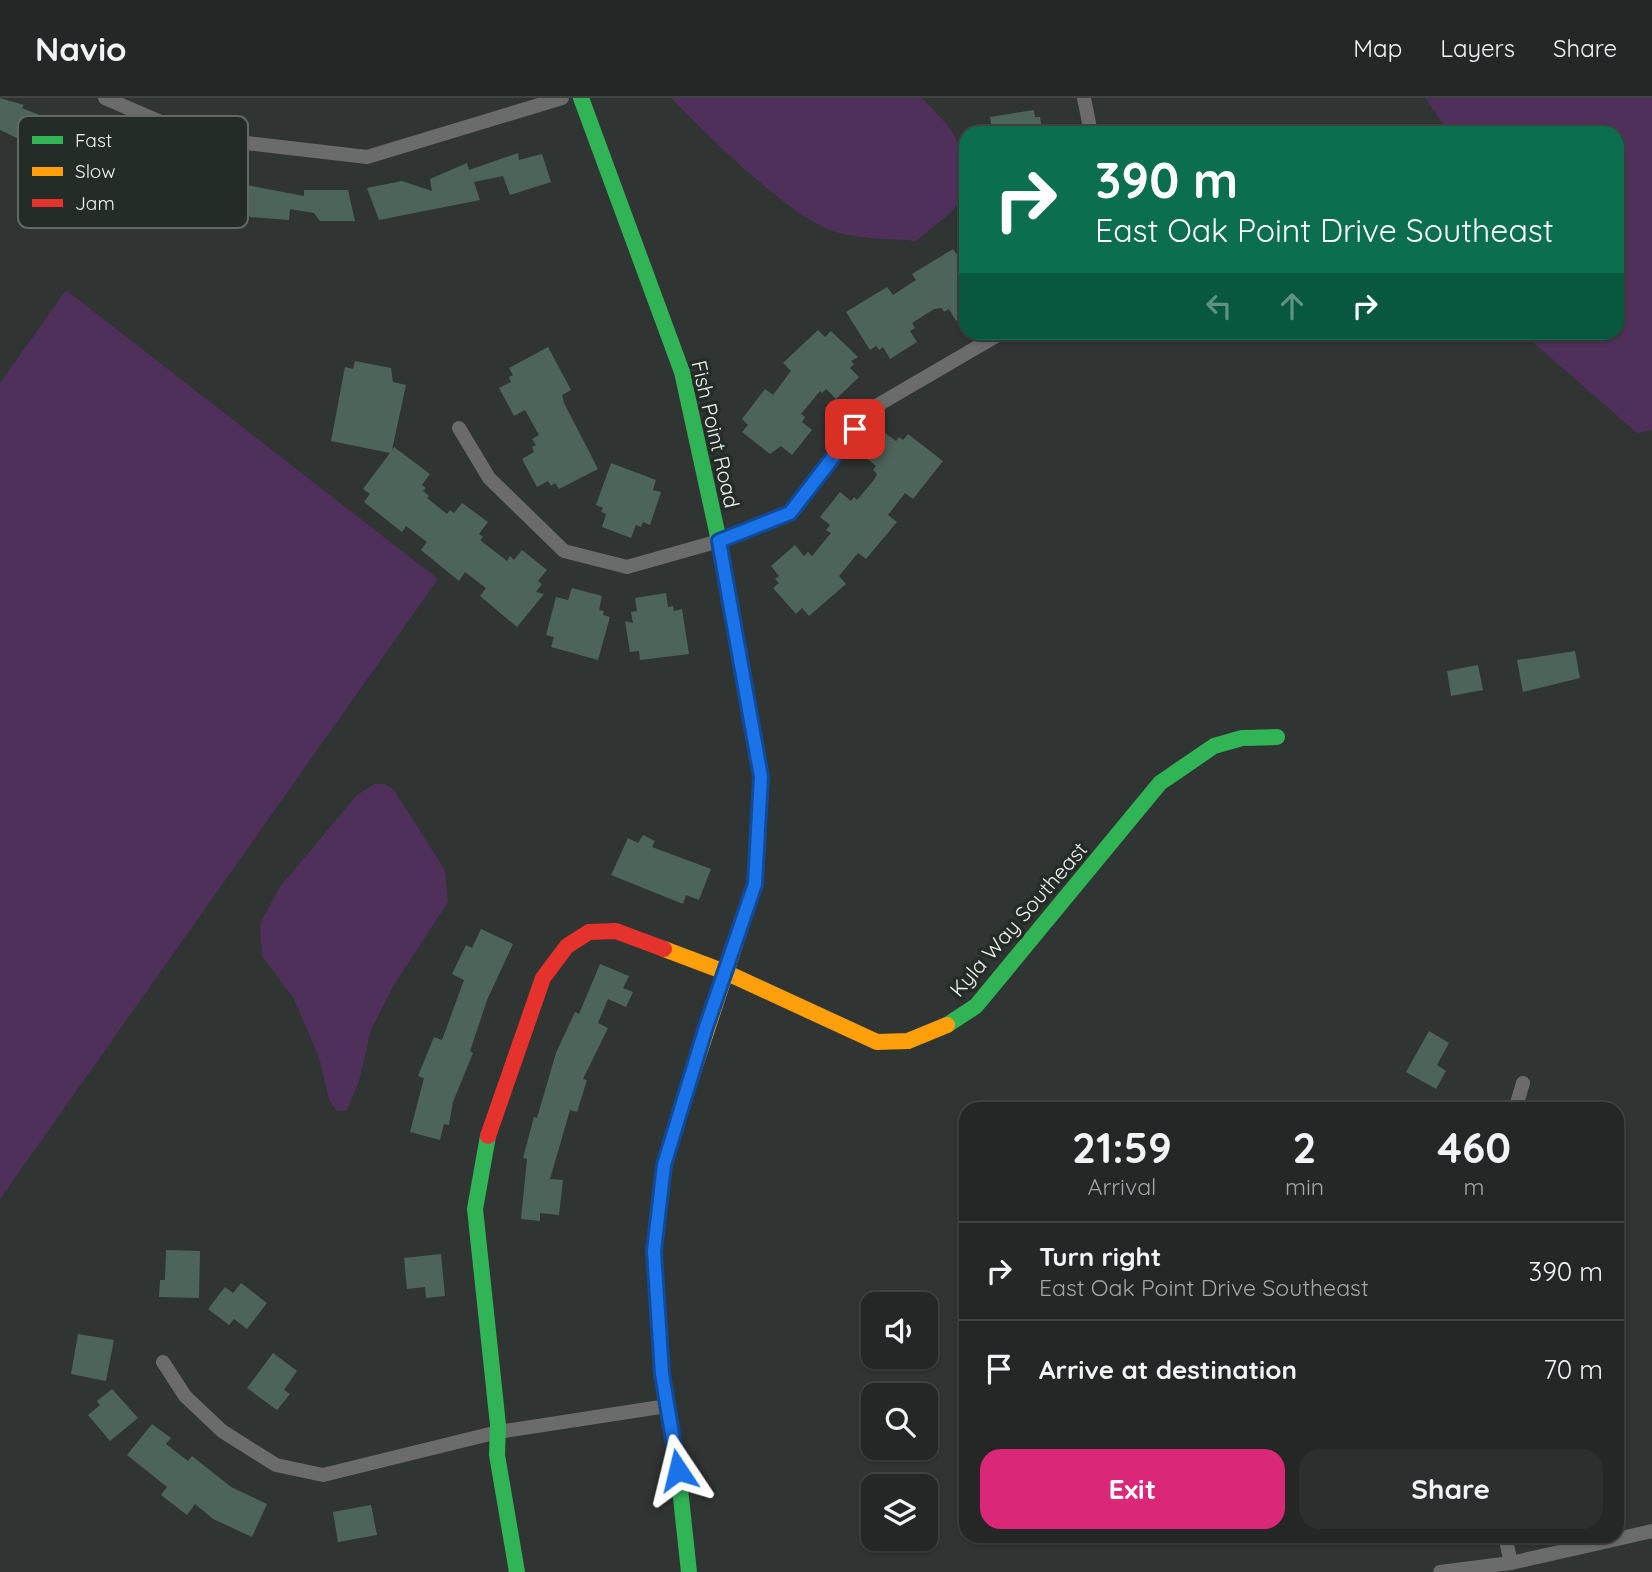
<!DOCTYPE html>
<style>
:root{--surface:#242726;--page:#2c2f2e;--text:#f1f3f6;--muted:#a3a5a7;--line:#414443;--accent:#db2777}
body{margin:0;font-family:Quicksand,sans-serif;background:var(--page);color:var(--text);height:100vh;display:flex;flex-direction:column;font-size:26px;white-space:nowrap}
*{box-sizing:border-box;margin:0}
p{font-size:23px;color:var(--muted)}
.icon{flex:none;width:38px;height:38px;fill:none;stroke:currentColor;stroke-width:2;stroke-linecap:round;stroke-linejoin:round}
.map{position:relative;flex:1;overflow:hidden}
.sheet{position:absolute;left:959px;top:1004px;width:665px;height:441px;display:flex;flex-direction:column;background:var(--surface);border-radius:21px;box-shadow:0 2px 5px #0004,0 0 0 2px var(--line)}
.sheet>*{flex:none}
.guide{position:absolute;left:959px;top:28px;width:665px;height:214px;border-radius:21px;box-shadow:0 2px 5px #0004,0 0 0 2px var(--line);background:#0b6e4f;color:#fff;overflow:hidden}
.tools{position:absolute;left:861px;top:1194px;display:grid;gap:14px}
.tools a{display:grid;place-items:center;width:77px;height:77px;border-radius:14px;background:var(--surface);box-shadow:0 2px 5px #0004,0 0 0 2px var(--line);font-size:35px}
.pin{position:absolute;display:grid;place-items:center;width:60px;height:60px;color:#fff;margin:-30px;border-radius:14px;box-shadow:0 4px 10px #0006}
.me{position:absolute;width:77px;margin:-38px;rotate:350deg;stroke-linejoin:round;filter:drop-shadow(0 0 5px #0008)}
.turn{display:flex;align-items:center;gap:24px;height:147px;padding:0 21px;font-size:32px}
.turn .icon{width:91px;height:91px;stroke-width:2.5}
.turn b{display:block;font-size:49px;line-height:60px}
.lanes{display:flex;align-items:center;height:66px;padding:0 21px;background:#0003;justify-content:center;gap:35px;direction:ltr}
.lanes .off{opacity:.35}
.eta{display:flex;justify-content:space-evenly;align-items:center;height:119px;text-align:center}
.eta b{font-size:42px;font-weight:700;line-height:49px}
.cta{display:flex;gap:14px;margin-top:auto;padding:14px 21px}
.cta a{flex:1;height:80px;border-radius:21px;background:var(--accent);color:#fff;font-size:28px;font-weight:700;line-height:80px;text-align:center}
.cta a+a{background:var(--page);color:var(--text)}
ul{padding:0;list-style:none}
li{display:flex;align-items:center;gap:21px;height:98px;padding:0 21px;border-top:2px solid var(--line)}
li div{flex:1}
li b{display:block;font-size:26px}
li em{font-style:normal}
header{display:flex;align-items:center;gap:42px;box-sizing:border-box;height:98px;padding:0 35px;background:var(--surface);border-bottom:2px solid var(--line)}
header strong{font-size:33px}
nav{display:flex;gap:38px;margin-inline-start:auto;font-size:24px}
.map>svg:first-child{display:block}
.green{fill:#4f305a}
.building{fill:#4d645b}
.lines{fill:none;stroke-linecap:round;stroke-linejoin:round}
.street{stroke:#6b6b6c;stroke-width:14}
.fast{stroke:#30b455;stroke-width:16}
.slow{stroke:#ff9f0a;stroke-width:16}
.jam{stroke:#e5322d;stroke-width:16}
.route-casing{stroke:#114b97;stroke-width:18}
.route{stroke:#1a73e8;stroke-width:12}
.labels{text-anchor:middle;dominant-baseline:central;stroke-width:7;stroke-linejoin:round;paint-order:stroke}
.street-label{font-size:21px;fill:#f0f5f2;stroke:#242c28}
.key{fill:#242c28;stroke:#616865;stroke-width:2}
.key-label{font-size:19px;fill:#f0f5f2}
</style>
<header>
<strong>Navio</strong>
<nav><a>Map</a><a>Layers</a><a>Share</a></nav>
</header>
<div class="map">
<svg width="1652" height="1474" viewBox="0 0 1652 1474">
<rect width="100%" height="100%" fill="#303432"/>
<g class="green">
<path d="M 671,0 L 922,0 C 961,40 963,42 964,98 L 950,115 L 916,143 C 891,140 860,142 836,134 C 791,121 705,35 671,0 Z"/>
<path d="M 1425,0 L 1652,0 L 1652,332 L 1637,335 L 1534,245 L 1531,235 L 1617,234 L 1617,35 L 1450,35 Z"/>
<path d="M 66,192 L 438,481 L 0,1101 L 0,285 Z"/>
<path d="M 374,686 L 385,686 L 393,691 L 445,772 L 448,804 L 395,885 L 371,932 L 359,983 L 347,1012 L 337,1013 L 329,1002 L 319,959 L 294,901 L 262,858 L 260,826 L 279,790 L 357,697 Z"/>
</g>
<g class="building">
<path d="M 0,0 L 24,7 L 22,10 L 149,61 L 136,93 L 85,75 L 86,73 L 0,32 Z"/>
<path d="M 1034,12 L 1035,19 L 1040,19 L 1043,35 L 993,35 L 990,19 Z"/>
<path d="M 518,55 L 519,62 L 542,56 L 551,84 L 510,97 L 503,78 L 474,84 L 480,102 L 379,122 L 367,90 L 402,83 L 432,93 L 430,81 L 467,65 L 469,72 Z"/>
<path d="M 179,74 L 304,98 L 304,92 L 348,92 L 355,123 L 320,123 L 314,115 L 290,111 L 289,122 L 250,119 L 220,86 L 212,115 L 177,108 L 179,101 L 172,98 Z"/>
<path d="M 953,151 L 959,159 L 966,155 L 966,216 L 956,223 L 949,211 L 944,214 L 942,210 L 934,211 L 912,225 L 915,230 L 910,233 L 917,244 L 890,261 L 883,249 L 879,252 L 876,248 L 870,252 L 846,214 L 887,189 L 893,197 L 916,182 L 912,176 Z"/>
<path d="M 818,232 L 825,239 L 831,233 L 858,259 L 851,263 L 854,266 L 850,270 L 859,279 L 836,301 L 826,291 L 822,295 L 820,293 L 801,316 L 805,319 L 802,324 L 812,332 L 792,357 L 781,348 L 770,356 L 742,334 L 748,327 L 742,321 L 765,291 L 773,297 L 791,273 L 783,265 Z"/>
<path d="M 548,249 L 571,292 L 562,297 L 564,305 L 598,371 L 559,391 L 555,385 L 551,388 L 548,383 L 537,389 L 522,361 L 534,354 L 532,349 L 536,347 L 532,341 L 539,337 L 525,312 L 514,318 L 499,290 L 511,284 L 509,279 L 513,277 L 509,270 Z"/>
<path d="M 355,263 L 391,270 L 393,284 L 406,287 L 392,352 L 394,349 L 430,376 L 422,387 L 426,390 L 423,393 L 429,398 L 427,400 L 447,416 L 450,412 L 454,415 L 462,405 L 488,424 L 479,436 L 483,439 L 480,442 L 507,463 L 510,458 L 514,462 L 522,452 L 547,472 L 538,483 L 542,486 L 536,494 L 544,496 L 517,529 L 480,498 L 486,490 L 465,474 L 459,483 L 421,452 L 427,444 L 406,428 L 402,434 L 364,404 L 370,396 L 363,391 L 390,355 L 331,343 L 345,269 L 353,271 Z"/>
<path d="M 885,335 L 896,343 L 899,339 L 903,342 L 908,336 L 943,363 L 913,401 L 905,395 L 888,417 L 897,424 L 866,461 L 858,455 L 839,478 L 846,486 L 809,518 L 802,510 L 796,516 L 773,490 L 779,485 L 775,481 L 779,478 L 771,468 L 795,447 L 804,458 L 808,454 L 812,458 L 831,435 L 826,432 L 830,427 L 820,419 L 840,394 L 851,403 L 854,399 L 857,402 L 874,382 L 877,376 L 873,372 L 876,368 L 866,360 Z"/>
<path d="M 611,365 L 656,382 L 653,392 L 661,394 L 650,427 L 643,424 L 641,429 L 636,427 L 631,440 L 602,429 L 606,416 L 601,414 L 603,410 L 596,407 Z"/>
<path d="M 572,490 L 602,498 L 599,512 L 604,513 L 603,517 L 610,519 L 598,562 L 551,549 L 554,539 L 546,537 L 556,499 L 568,502 Z"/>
<path d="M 666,495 L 668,509 L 673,508 L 674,513 L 682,511 L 689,556 L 640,562 L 639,553 L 630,554 L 625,523 L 633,525 L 631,514 L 637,513 L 635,500 Z"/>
<path d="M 1575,553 L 1580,580 L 1523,594 L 1517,562 Z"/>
<path d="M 1478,567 L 1483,592 L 1451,598 L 1447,573 Z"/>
<path d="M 643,737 L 655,743 L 652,749 L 711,771 L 699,802 L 686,797 L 683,806 L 611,777 L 628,740 L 638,745 Z"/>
<path d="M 481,831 L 513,846 L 487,902 L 470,953 L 473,955 L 453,1004 L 449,1027 L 444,1026 L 440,1042 L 410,1034 L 424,980 L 418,978 L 434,939 L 442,942 L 464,882 L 452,876 L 466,847 L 472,850 Z"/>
<path d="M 600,866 L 629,878 L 623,890 L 633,894 L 626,909 L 608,901 L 598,925 L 608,930 L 583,981 L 587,982 L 577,1014 L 570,1012 L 550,1081 L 563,1082 L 559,1117 L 540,1115 L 540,1123 L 521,1121 L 527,1061 L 523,1060 L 534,1019 L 537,1020 L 556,955 L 575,914 L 579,916 Z"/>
<path d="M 1429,933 L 1449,945 L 1437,967 L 1446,973 L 1436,991 L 1406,974 Z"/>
<path d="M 166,1152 L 200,1153 L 199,1200 L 159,1199 L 160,1182 L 165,1182 Z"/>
<path d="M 441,1156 L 445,1198 L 426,1200 L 425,1189 L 407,1191 L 404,1160 Z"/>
<path d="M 241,1185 L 267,1205 L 247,1231 L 234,1221 L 229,1227 L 208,1211 L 225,1189 L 233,1195 Z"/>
<path d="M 78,1236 L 114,1242 L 106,1283 L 71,1276 Z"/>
<path d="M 273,1255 L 297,1273 L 284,1292 L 290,1296 L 277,1312 L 247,1290 Z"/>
<path d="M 112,1291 L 138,1320 L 110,1343 L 88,1317 L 100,1307 L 97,1303 Z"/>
<path d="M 152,1326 L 171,1340 L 166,1346 L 188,1363 L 192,1358 L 231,1389 L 267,1406 L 252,1439 L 213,1421 L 195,1406 L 187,1417 L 161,1397 L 167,1389 L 127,1357 Z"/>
<path d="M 371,1407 L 377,1437 L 338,1444 L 333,1414 Z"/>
</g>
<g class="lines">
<g class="street">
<path d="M 105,0 L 177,31 L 212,41 L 367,59 L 562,0"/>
<path d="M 1084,0 L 1091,35"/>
<path d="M 459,330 L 489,380 L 564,453 L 627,469 L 719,443 L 790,415 L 871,311 L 1003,234"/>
<path d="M 1515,1012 L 1523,985"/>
<path d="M 163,1264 L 185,1298 L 222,1333 L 276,1367 L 323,1377 L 498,1334 L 667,1308"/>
<path d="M 1505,1438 L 1511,1465"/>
<path d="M 1440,1474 L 1511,1465 L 1652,1433"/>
</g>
<g class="fast">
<path d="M 581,0 L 682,274 L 719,443 L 751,625"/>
<path d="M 947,927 L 976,908 L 1160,685 L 1214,648 L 1242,640 L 1277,639"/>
<path d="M 488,1038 L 475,1111 L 498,1327 L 497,1357 L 517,1474"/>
<path d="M 689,1474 L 678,1372 L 662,1276 L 654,1153 L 664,1067 L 690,983"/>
</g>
<g class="slow">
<path d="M 664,851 L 725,874 L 877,944 L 908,943 L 947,927"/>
<path d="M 690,983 L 755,786 L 761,679 L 751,625"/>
</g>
<path class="jam" d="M 488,1038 L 543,880 L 567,848 L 589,834 L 616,833 L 664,851"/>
</g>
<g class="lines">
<defs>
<path id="route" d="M 678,1372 L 662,1276 L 654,1153 L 664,1067 L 706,929 L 755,786 L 761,679 L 719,443 L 790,415 L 855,331"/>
</defs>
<use href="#route" class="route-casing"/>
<use href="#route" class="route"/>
</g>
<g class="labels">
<g class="street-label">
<text transform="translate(716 336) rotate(77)">Fish Point Road</text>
<text transform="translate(1018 821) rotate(-49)">Kyla Way Southeast</text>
</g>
</g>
<rect x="18" y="18" width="230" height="112" rx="10" class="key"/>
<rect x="32" y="38" width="31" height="8" fill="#30b455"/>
<rect x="32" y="69" width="31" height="9" fill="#ff9f0a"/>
<rect x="32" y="101" width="31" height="8" fill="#e5322d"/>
<g class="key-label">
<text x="75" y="49">Fast</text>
<text x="75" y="80">Slow</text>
<text x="75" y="112">Jam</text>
</g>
</svg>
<div class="tools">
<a><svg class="icon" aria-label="sound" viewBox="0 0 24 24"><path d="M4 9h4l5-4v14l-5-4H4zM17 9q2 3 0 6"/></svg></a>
<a><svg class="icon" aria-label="search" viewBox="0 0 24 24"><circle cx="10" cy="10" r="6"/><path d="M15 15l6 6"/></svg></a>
<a><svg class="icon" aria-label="layers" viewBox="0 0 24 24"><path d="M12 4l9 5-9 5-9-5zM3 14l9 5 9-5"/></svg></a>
</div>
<div class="pin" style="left:855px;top:331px;background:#d93025"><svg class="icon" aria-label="arrive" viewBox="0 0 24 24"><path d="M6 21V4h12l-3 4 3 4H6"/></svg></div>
<svg class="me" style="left:678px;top:1372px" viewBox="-20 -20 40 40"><path d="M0-17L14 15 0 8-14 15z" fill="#1a73e8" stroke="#fff" stroke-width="4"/></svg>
<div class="guide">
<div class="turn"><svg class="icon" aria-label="right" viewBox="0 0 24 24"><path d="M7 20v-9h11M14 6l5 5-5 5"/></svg><div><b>390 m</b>East Oak Point Drive Southeast</div></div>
<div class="lanes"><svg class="icon off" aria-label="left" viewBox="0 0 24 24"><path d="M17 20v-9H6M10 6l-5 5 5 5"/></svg><svg class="icon off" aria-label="ahead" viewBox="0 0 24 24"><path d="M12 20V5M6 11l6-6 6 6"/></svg><svg class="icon" aria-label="right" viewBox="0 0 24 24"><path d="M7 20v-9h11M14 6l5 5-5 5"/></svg></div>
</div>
<section class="sheet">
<div class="eta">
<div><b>21:59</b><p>Arrival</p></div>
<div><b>2</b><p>min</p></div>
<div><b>460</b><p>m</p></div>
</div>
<ul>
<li><svg class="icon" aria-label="right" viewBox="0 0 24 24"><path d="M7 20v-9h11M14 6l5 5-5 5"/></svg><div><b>Turn right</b><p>East Oak Point Drive Southeast</p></div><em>390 m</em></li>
<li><svg class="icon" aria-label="arrive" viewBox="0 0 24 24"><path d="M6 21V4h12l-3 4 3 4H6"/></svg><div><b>Arrive at destination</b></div><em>70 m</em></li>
</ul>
<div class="cta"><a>Exit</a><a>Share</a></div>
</section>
</div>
